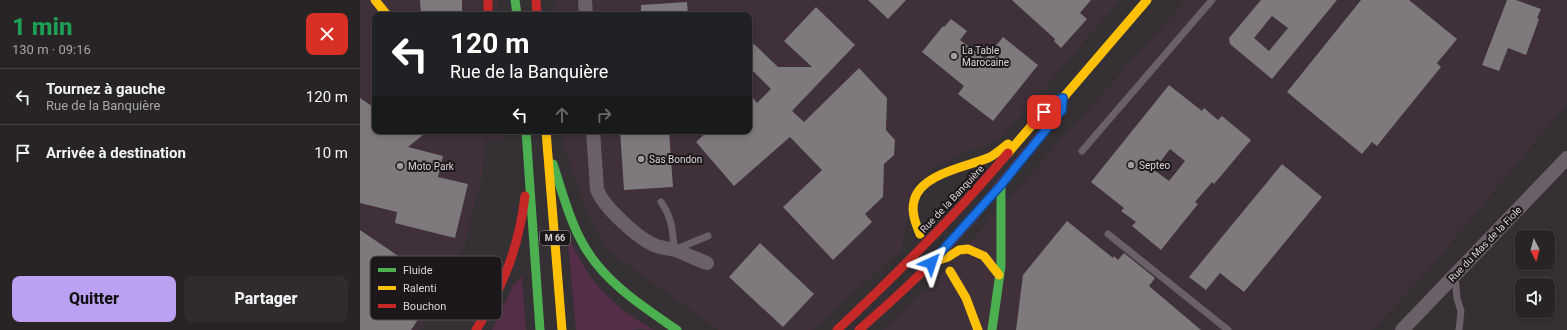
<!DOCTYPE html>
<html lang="fr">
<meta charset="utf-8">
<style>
:root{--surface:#282426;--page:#302c2e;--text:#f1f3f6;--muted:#a5a4a7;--line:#444143;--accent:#bca0f2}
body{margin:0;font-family:Roboto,sans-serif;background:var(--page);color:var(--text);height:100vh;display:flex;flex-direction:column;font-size:15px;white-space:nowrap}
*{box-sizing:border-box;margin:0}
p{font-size:13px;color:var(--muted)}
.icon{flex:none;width:22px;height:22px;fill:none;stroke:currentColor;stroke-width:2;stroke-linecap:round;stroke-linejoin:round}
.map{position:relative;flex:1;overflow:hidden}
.details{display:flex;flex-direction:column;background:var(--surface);width:360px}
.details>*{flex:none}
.hud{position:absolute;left:12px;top:12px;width:380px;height:122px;border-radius:8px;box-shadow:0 2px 6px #0003,0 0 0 1px var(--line);background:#202124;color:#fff;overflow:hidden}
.needle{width:26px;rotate:174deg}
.tools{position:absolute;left:1155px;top:230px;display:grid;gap:8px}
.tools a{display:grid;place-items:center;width:40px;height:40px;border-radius:8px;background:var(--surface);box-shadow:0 2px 6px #0003,0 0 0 1px var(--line);font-size:20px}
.pin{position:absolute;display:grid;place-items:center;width:34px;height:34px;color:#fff;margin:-17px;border-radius:8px;box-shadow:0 2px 6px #0006}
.me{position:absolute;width:44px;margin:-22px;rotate:42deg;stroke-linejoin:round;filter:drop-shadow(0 0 3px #0008)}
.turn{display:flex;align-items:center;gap:14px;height:84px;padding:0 12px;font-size:18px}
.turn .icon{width:52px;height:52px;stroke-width:2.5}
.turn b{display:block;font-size:28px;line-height:34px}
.lanes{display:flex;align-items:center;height:38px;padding:0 12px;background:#0003;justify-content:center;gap:20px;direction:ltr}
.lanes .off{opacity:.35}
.round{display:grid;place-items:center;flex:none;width:42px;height:42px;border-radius:8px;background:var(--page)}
.head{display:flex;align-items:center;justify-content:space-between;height:68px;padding:0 12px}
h1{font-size:24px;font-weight:800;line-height:30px;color:#1e9e55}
.cta{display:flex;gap:8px;margin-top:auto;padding:8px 12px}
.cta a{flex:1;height:46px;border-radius:8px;background:var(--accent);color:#111;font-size:16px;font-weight:800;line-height:46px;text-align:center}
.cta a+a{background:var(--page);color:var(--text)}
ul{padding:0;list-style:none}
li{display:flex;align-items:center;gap:12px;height:56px;padding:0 12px;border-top:1px solid var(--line)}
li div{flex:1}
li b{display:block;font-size:15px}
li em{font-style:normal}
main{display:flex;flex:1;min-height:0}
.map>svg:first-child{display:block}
.built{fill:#3f303a}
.green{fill:#542e49}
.building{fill:#7d797c;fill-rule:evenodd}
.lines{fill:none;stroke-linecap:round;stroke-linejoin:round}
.lane{stroke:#6b6067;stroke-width:7}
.street{stroke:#6b6067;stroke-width:14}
.fast{stroke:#4caf50;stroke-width:9}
.slow{stroke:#ffc107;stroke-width:9}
.jam{stroke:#c62828;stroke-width:9}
.route-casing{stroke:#114b97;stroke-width:10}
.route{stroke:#1a73e8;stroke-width:7}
.poi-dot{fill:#a09a9e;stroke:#1c171a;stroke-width:1.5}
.labels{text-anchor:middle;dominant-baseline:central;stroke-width:4;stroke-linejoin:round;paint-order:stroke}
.shield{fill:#1c171a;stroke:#a19b9e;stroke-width:1}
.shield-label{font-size:9px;font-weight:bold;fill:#dad3d7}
.poi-label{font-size:10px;fill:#dad3d7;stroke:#1c171a;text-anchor:start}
.street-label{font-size:10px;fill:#dad3d7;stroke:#1c171a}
.key{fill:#1c171a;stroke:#554f53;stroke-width:1}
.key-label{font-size:11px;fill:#dad3d7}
</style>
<main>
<section class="details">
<div class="head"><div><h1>1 min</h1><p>130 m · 09:16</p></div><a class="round" style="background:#d93025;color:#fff"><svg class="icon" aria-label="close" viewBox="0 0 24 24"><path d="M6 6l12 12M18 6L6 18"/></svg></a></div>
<ul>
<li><svg class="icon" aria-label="left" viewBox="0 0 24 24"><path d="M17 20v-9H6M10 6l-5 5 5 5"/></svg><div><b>Tournez à gauche</b><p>Rue de la Banquière</p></div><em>120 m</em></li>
<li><svg class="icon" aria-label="arrive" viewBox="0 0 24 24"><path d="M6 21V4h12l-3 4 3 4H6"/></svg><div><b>Arrivée à destination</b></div><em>10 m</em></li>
</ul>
<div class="cta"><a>Quitter</a><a>Partager</a></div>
</section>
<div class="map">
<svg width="1207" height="330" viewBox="0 0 1207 330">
<rect width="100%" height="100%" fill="#353033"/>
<g class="built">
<path d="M 0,0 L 138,0 L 138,15 L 15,15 L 15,131 L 144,131 L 144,140 L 126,139 L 122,178 L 103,250 L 79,303 L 61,330 L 0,330 Z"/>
<path d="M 195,0 L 760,0 L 640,140 L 613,149 L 572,170 L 555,184 L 541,250 L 452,330 L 359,330 L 250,252 L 231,222 L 203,146 L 202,131 L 389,131 L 389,15 L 195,15 Z"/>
<path d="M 826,0 L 1207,0 L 1207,104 L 1066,273 L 1013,330 L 523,330 L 580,275 Z"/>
</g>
<g class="green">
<path d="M 207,233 C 227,280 249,305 294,330 L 278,329 L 271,330 L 216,330 Z"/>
<path d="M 162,277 L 166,330 L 132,330 L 154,284 Z"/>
</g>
<g class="building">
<path d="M 60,0 L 102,0 L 102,15 L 61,15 Z"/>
<path d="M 508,0 L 546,0 L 528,19 Z"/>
<path d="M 652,0 L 731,0 L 720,13 L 727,19 L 701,48 L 694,41 L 695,39 Z"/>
<path d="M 901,0 L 977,0 L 912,79 L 870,44 L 869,38 ZM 912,16 L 928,28 L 909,51 L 894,38 Z"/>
<path d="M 1001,0 L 1049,0 L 1097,39 L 1077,63 L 1081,67 L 1033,126 L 1017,146 L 1012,142 L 1002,154 L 927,92 Z"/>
<path d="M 1147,0 L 1156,0 L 1181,9 L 1177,18 L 1179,19 L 1166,55 L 1148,48 L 1139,71 L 1122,65 Z"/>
<path d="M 327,2 L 328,15 L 281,15 L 281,5 Z"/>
<path d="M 456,7 L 495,45 L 432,111 L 444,122 L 499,68 L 527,98 L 526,130 L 535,140 L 534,155 L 524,164 L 523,197 L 505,214 L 512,222 L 473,260 L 423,207 L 462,170 L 430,137 L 374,186 L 336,142 L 348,131 L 389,131 L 389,93 L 397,103 L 411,89 L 389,67 L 389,49 L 394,44 L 418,67 L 452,67 L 424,41 Z"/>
<path d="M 591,19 L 607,31 L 600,40 L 625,59 L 643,37 L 678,65 L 633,121 L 598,94 L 604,86 L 562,52 L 583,26 L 584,27 Z"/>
<path d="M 809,85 L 842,111 L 844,108 L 858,120 L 862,116 L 891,140 L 854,184 L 852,182 L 835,202 L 838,204 L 801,250 L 772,226 L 776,222 L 761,211 L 764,208 L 731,182 ZM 810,149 L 825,161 L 809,181 L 794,170 Z"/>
<path d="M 0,98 L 15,108 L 15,131 L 68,131 L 48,147 L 83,156 L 78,177 L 108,184 L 95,238 L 35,223 L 37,212 L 0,203 Z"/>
<path d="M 260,131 L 309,131 L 313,187 L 264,190 Z"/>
<path d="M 922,164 L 962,197 L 884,292 L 860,273 L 846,290 L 829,277 Z"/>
<path d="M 707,221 L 753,258 L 754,256 L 758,260 L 764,253 L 795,278 L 789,286 L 841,330 L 656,330 L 663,275 Z"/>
<path d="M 0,230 L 81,285 L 51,330 L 0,330 Z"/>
<path d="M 400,243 L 454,294 L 423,327 L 369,277 Z"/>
</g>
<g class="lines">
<g class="lane">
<path d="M 722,151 L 852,0"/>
<path d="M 301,202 C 312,217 313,232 314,250 L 348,236"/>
<path d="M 748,234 L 868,330"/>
<path d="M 1095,275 L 1097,298 L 1101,311 L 1099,330"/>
</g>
<g class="street">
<path d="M 225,0 L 226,15"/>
<path d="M 233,131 L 237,189 C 242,206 278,238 294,245 C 300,248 308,248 315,250 C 326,254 336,259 347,263"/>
<path d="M 1042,330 L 1207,158"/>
</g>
<g class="fast">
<path d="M 155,0 L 157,15"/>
<path d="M 166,131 L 180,330"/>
<path d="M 193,164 C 202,191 209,219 223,244 C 244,282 282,306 317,330"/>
<path d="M 632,330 L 641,266 L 641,185"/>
</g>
<g class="slow">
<path d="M 15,0 L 27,15"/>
<path d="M 186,131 L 202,330"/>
<path d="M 648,153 L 692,102 L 703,98 L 787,0"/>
<path d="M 560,234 C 556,224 551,213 554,201 C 560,174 606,167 628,158 C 635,155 641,149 648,144"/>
<path d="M 576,261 L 588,257 L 599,250 L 608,249 L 624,256 L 639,275"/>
<path d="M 590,271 L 606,298 L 618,330"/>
</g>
<g class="jam">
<path d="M 128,0 L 128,15"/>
<path d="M 176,0 L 177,15"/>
<path d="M 116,330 C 143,287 159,247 165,196"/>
<path d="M 477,330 C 537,274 595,216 648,153"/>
<path d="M 499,330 C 524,308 549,286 572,262 C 617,215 657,164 698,114"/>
</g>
</g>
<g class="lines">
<defs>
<path id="route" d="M 571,263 L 641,185 L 702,110 L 703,98 L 692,102 L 684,112"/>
</defs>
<use href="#route" class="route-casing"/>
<use href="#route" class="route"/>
</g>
<g class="poi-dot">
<circle cx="594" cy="56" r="4"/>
<circle cx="281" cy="159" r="4"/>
<circle cx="771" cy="165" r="4"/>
<circle cx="40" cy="166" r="4"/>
</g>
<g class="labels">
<rect class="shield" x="180" y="231" width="30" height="14" rx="3"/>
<g class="shield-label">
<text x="195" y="238">M 66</text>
</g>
<g class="poi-label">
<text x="602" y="50">La Table<tspan x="602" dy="12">Marocaine</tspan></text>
<text x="289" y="159">Sas Bondon</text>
<text x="779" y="165">Septeo</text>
<text x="48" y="166">Moto Park</text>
</g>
<g class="street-label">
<text transform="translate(592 199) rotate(-47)">Rue de la Banquière</text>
<text transform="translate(1125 244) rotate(-46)">Rue du Mas de la Fiole</text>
</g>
</g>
<rect x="10" y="256" width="132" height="64" rx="6" class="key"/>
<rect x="18" y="268" width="18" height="4" fill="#4caf50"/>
<rect x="18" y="286" width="18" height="4" fill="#ffc107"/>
<rect x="18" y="304" width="18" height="4" fill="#c62828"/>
<g class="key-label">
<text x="43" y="274">Fluide</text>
<text x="43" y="292">Ralenti</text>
<text x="43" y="310">Bouchon</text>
</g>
</svg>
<div class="tools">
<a><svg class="needle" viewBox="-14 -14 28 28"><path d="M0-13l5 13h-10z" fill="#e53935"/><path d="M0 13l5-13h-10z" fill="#a5a4a7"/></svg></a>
<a><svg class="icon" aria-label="sound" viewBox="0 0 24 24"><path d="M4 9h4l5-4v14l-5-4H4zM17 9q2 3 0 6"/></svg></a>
</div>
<div class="pin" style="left:684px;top:112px;background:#d93025"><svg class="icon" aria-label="arrive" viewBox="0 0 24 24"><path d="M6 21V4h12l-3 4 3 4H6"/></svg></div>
<svg class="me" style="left:571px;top:263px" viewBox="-20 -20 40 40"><path d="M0-17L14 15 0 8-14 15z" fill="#1a73e8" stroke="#fff" stroke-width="4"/></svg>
<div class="hud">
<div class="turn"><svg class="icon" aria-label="left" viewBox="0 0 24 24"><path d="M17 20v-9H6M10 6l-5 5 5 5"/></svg><div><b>120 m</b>Rue de la Banquière</div></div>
<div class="lanes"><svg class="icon" aria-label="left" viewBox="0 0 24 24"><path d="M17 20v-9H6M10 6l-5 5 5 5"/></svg><svg class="icon off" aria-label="ahead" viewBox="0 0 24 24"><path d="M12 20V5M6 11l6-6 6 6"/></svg><svg class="icon off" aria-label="right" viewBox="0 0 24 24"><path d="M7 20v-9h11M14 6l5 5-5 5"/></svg></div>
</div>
</div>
</main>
